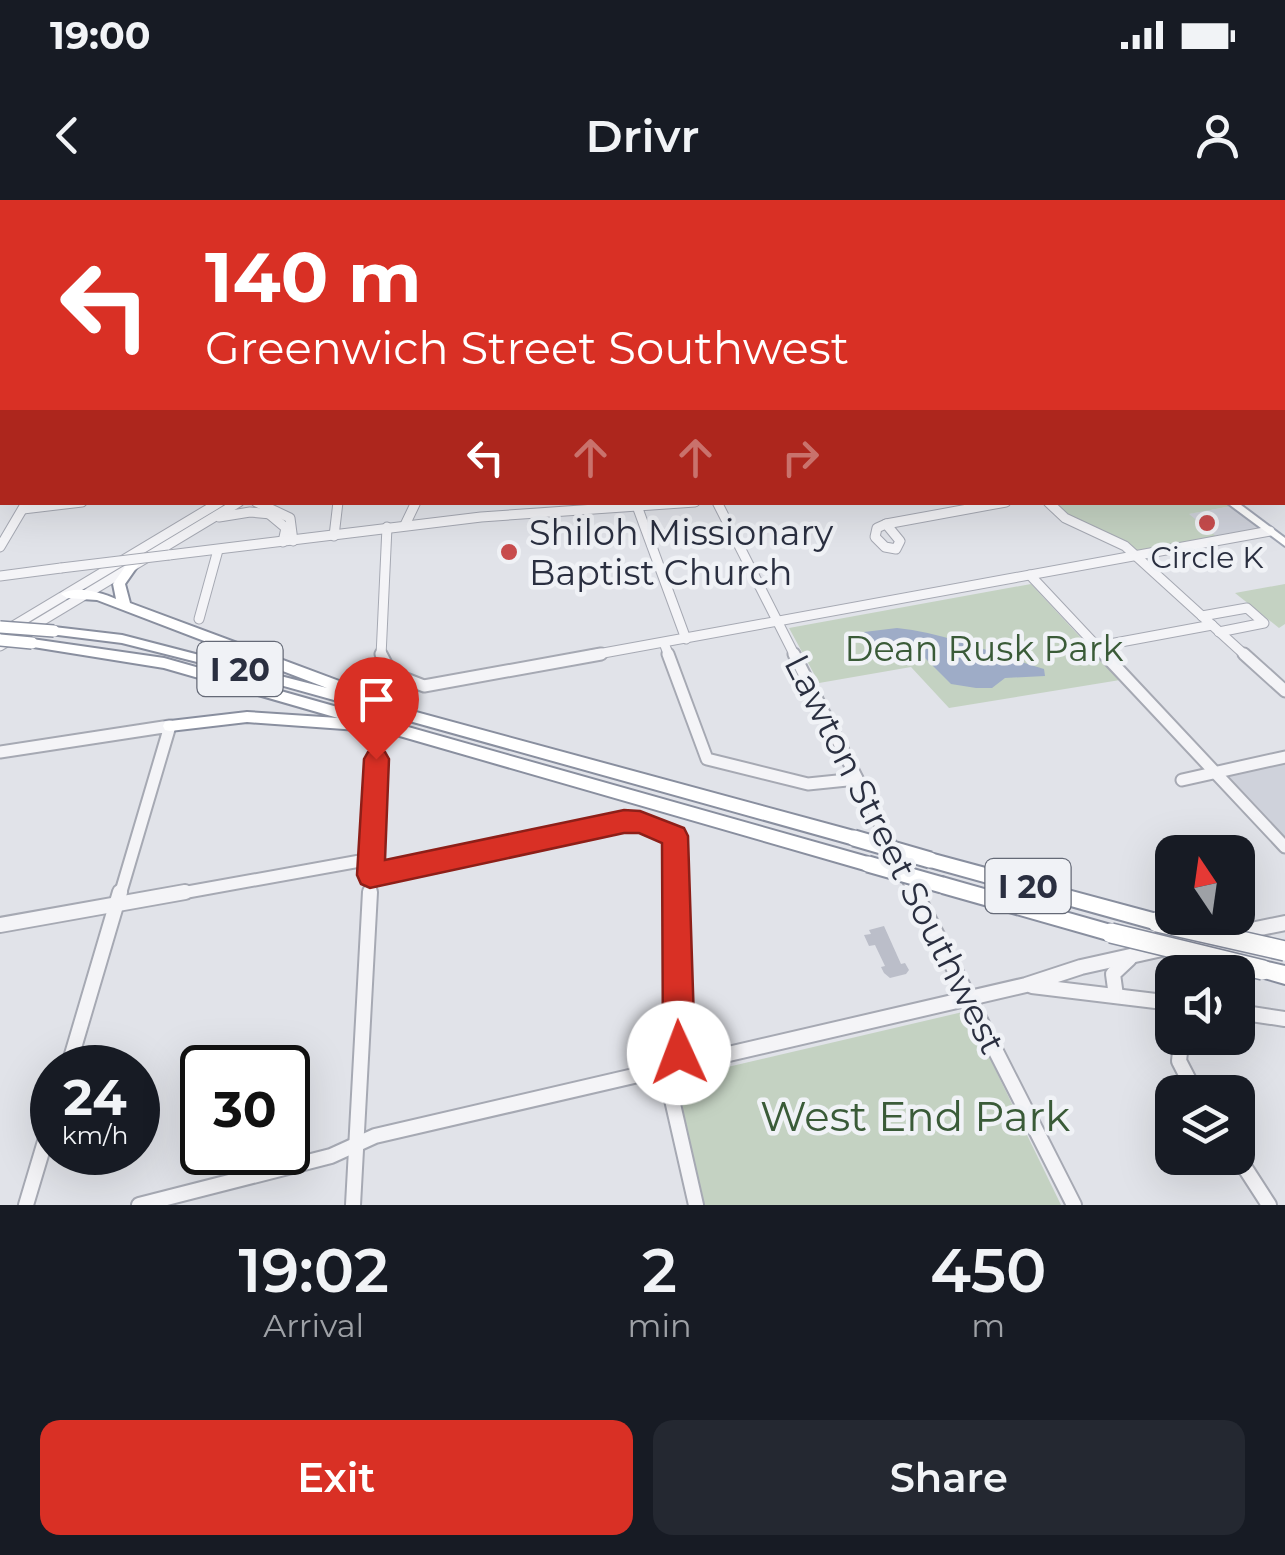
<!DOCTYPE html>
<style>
:root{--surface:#171b24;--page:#242831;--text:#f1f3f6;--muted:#9ea1a6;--accent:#d93025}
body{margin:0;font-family:Montserrat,sans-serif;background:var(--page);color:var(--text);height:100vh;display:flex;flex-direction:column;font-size:38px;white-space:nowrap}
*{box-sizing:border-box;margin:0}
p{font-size:32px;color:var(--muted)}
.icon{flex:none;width:55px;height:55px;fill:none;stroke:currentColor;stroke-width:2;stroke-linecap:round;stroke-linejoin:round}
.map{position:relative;height:1005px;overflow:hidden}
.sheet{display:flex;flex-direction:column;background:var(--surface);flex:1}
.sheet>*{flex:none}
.top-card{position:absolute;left:0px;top:0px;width:1285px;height:305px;box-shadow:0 10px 40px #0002;background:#d93025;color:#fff;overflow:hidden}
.needle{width:65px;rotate:347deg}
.tools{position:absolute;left:1155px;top:635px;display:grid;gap:20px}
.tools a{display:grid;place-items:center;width:100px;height:100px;border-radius:20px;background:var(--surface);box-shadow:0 10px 40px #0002;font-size:50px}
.speed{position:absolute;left:30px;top:845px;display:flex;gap:20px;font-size:50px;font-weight:700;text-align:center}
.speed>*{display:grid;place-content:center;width:130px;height:130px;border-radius:50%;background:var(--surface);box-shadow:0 10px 40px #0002;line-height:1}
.speed small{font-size:25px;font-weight:400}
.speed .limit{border:5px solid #111;border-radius:15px;background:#fff;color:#111}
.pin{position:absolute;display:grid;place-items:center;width:85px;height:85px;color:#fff;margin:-102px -42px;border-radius:50% 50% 50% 0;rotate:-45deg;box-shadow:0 0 10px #0007}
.pin .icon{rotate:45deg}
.me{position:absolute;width:110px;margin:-55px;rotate:358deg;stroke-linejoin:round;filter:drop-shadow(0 0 8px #0008)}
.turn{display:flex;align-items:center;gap:35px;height:210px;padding:0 40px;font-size:45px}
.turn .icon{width:130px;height:130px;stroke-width:2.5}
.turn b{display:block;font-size:70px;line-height:85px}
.lanes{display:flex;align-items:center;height:95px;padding:0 40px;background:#0003;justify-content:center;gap:50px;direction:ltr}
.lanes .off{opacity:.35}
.eta{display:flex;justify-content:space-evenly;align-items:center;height:170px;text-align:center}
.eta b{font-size:60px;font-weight:600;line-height:70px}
.primary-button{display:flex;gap:20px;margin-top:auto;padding:20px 40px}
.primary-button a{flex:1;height:115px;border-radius:20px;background:var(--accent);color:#fff;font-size:40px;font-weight:600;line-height:115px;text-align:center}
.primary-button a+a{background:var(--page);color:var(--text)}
.status{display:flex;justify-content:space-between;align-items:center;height:70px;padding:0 50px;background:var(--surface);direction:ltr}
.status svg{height:28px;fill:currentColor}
header{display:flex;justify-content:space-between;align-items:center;height:130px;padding:0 40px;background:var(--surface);font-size:45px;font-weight:600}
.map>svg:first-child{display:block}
.built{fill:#cfd2db}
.green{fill:#c4d2c2}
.water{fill:#9eacc7}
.building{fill:#bbbec9}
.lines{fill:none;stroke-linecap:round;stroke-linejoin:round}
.minor-far2-casing{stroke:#a6a9b3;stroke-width:11}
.minor-far1-casing{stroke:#a6a9b3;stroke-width:15}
.minor-casing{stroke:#a6a9b3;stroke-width:18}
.major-casing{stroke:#a1a6b4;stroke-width:4}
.highway-casing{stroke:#898f9f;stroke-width:4}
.minor-far2{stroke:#f4f4f7;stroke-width:9}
.minor-far1{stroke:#f4f4f7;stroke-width:11}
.minor{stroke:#f4f4f7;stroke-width:14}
.major{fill:#fff;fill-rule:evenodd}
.highway{fill:#fff;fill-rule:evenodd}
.minor-bridge-casing{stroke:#a6a9b3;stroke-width:11;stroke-linecap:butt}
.highway-bridge-far2-casing{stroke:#898f9f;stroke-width:14;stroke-linecap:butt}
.highway-bridge-far1-casing{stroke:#898f9f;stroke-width:19;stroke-linecap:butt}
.highway-bridge-casing{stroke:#898f9f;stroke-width:22;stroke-linecap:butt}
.minor-bridge{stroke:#f4f4f7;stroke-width:9}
.highway-bridge-far2{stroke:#fff;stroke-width:11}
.highway-bridge-far1{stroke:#fff;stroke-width:15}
.highway-bridge{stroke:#fff;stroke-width:19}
.route{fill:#d93025;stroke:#8d1f18;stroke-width:2.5}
.poi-dot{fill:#c84c4d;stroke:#f0f2f6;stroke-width:4}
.labels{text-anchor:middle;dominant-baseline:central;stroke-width:9;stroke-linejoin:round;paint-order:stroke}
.far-poi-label{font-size:30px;fill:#2a2f40;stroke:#f0f2f6}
.shield{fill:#f0f2f6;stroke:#656a77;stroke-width:2.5}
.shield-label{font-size:32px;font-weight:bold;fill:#2a2f40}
.poi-label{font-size:35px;fill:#2a2f40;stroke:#f0f2f6;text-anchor:start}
.park-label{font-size:35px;fill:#3a5b38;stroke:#f0f2f6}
.street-label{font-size:35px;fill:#2a2f40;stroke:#f0f2f6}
.near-park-label{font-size:42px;fill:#3a5b38;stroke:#f0f2f6}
</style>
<div class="status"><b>19:00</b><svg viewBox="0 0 49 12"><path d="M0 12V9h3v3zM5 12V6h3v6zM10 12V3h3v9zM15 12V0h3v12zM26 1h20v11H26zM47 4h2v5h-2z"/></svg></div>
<header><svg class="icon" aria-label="back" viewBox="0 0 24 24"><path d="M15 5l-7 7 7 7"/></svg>Drivr<svg class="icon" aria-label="person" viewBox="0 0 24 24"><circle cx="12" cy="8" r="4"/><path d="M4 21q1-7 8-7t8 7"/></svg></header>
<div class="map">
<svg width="1285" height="1005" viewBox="0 0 1285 1005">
<rect width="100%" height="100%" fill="#e1e3e9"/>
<g class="built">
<path d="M 1232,306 L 1262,329 L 1217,337 L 1188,314 Z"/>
<path d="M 1285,553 L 1285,646 L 1214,567 Z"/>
</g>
<g class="green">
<path d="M 1227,302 L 1232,306 L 1189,314 L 1217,337 L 1138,352 C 1110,333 1076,324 1051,303 Z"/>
<path d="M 1031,384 L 1120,480 L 949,508 L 911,467 L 819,483 L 789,428 Z"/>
<path d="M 1285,384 L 1285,424 L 1279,428 L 1235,393 Z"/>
<path d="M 967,811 L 1061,1005 L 704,1005 L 676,879 Z"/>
</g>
<path class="water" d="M 897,428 C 947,433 997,455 1044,469 L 1045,476 L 1005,478 L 992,488 L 976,488 L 951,484 L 916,449 L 897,444 L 865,446 L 864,432 Z"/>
<path class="building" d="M 884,726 L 901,764 L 905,763 L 909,770 L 906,774 L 890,778 L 884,773 L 881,767 L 885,766 L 875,745 L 869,746 L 864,735 L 871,734 L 869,730 Z"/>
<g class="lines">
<defs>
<g id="minor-far2">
<path d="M 256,302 L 290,318 L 293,341"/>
<path d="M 717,302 L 795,456"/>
<path d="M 1048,302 L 1065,318 L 1125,346 L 1246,456"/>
<path d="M 637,306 L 686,439"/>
<path d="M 23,309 L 82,302"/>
<path d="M 268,313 L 286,328 L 283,342"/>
<path d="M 219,317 L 250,312 L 271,314"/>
<path d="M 886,324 L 900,341 L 896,349 L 885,347 L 875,337 L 877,328 Z"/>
<path d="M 886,324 L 1006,302"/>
<path d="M 405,325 L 416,302"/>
<path d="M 334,336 L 338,302"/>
<path d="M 0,347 L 26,303"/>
<path d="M 169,355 L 481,317 L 695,302"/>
<path d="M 1030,375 L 1106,456"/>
<path d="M 0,376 L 61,368"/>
<path d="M 1202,416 L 1247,408 L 1264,423 L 1219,432"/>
<path d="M 199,419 L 218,350"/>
<path d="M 0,434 L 220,302"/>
<path d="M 664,443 L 669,456"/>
<path d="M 0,446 L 239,302"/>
<path d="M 1099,446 L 1212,425"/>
<path d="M 381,456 L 387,327"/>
<path d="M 587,456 L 1270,331"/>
</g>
<g id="minor-far1">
<path d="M 381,454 L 391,473 L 424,486 L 601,454"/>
<path d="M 668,454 L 707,559 L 808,584 L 857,579"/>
<path d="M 794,454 L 916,695"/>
<path d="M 1104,454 L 1285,647"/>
<path d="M 1244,454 L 1285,491"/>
<path d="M 0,552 L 170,526 L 120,695"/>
<path d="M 1182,580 L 1285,557"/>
<path d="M 370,675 L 624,622 L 669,631 L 677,643 L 674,695"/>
<path d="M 171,695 L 371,659"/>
<path d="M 370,695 L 377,559"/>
</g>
<g id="minor">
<path d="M 674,692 L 681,865"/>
<path d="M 915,692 L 1074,1005"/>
<path d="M 0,725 L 185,692"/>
<path d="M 1232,734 L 1285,723"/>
<path d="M 1032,786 L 1172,803"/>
<path d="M 1116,796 L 1113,774 L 1129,759"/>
<path d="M 1238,812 L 1285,819"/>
<path d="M 1181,843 L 1179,861 L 1195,892"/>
<path d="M 68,868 L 120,692"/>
<path d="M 665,869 L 696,1005"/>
<path d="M 1238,957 L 1269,1005"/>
<path d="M 26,1005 L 52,918"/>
<path d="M 139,1005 L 331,956 L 375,936 L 1026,785 L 1081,767 L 1162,749"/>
<path d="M 353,1005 L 370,692"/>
</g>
<path id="major" d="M 1226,302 L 1237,302 L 1285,338 L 1285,346 Z"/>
<g id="highway">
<path d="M 133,360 L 139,364 L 125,384 L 130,403 L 358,488 L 360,492 L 357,496 L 854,631 L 860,633 L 862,638 L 860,643 L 854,645 L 205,464 L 122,443 L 50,434 L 48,431 L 54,427 L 122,435 L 327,488 L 97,400 L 67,398 L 61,394 C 76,385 100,392 116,399 L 113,384 L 129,361 Z"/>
<path d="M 32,439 L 164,458 L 868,657 L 874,659 L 876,664 L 874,669 L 868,671 L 365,526 L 358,530 L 247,522 L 170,531 L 165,530 L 163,526 L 165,522 L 170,521 L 247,512 L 338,518 L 164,468 L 27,446 L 26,443 L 27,440 Z"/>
<path d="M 930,653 L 1157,714 L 1163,716 L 1166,722 L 1163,728 L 1157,730 L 930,667 L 924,665 L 922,660 L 924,655 Z"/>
<path d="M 942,677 L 1111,725 L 1117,727 L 1120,733 L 1117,739 L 1111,741 L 942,693 L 936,690 L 934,685 L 936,680 Z"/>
<path d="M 1263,761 L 1285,766 L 1285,784 L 1257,776 L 1254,770 L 1257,764 Z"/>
</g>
</defs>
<use href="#minor-far2" class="minor-far2-casing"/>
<use href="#minor-far1" class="minor-far1-casing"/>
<use href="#minor" class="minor-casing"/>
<use href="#major" class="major-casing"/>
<use href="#highway" class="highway-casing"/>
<use href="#minor-far2" class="minor-far2"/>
<use href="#minor-far1" class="minor-far1"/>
<use href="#minor" class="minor"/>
<use href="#major" class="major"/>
<use href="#highway" class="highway"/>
<defs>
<path id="minor-bridge" d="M 61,368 L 169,355"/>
<g id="highway-bridge-far2">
<path d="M 0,427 L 54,431"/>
<path d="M 0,440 L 32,443"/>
</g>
<g id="highway-bridge-far1">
<path d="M 854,638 L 930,660"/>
<path d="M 868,664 L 942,685"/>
</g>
<g id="highway-bridge">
<path d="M 1157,722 L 1285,751"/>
<path d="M 1111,733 L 1263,770"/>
</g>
</defs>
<use href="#minor-bridge" class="minor-bridge-casing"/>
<use href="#highway-bridge-far2" class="highway-bridge-far2-casing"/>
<use href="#highway-bridge-far1" class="highway-bridge-far1-casing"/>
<use href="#highway-bridge" class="highway-bridge-casing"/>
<use href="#minor-bridge" class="minor-bridge"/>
<use href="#highway-bridge-far2" class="highway-bridge-far2"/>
<use href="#highway-bridge-far1" class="highway-bridge-far1"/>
<use href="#highway-bridge" class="highway-bridge"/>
</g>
<linearGradient id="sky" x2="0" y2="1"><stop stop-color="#8ab1db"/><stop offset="0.49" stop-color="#f2f2f5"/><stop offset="1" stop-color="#f2f2f5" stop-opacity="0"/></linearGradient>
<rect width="1285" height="273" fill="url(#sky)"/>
<path class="route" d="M 376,549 L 385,552 L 389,559 L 385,660 L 624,610 L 640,611 L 684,628 L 688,636 L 695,853 L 690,865 L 679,869 L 667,865 L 663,853 L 662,643 L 639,633 L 624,633 L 370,688 L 361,684 L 357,675 L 364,559 L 368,552 Z"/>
<g class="poi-dot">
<circle cx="1207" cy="323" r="10"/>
<circle cx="509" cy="352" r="10"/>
</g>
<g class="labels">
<g class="far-poi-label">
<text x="1207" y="357">Circle K</text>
</g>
<g class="shield">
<rect x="197.5" y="442" width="85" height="54" rx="8"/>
<rect x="985.5" y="659" width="85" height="54" rx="8"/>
</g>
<g class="shield-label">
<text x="240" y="469">I 20</text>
<text x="1028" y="686">I 20</text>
</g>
<g class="poi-label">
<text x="529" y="332">Shiloh Missionary<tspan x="529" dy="40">Baptist Church</tspan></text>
</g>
<g class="park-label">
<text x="984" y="448">Dean Rusk Park</text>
</g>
<g class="street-label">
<text transform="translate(895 654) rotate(63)">Lawton Street Southwest</text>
</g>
<g class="near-park-label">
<text x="915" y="916">West End Park</text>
</g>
</g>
</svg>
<div class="tools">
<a><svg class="needle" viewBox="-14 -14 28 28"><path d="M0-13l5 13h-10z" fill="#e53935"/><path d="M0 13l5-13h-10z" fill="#9ea1a6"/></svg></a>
<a><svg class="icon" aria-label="sound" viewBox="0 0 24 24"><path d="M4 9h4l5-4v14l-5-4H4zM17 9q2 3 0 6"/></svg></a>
<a><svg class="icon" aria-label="layers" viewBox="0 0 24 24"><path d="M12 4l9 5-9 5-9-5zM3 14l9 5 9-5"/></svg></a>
</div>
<div class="speed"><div>24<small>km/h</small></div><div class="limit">30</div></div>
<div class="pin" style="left:376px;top:559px;background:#d93025"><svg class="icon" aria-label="arrive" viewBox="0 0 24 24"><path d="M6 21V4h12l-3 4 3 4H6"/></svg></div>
<svg class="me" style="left:679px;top:853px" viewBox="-20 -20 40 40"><circle r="19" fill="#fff"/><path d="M0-13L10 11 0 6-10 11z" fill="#d93025"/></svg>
<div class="top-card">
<div class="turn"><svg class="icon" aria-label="left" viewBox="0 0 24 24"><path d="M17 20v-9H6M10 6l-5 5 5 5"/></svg><div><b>140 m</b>Greenwich Street Southwest</div></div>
<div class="lanes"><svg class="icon" aria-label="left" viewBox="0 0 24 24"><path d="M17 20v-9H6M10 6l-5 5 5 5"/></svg><svg class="icon off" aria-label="ahead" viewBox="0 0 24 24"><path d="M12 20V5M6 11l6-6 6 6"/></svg><svg class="icon off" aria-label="ahead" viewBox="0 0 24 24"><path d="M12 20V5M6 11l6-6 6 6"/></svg><svg class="icon off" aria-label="right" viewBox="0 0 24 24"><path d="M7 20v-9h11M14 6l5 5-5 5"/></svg></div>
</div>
</div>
<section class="sheet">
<div class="eta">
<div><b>19:02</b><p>Arrival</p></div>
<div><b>2</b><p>min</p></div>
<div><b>450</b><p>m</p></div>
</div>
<div class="primary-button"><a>Exit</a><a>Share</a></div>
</section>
